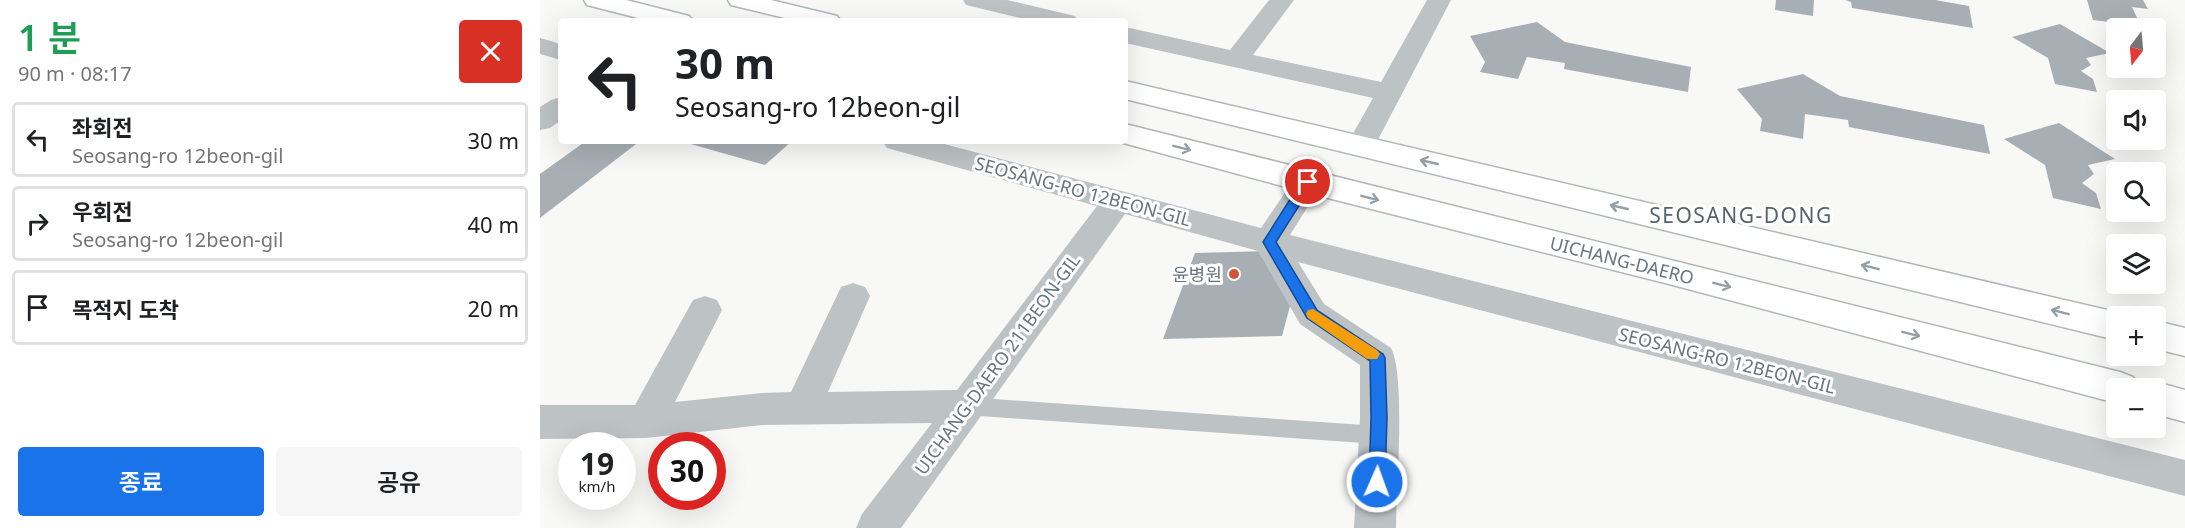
<!DOCTYPE html>
<html lang="ko">
<meta charset="utf-8">
<style>
:root{--surface:#fff;--page:#f6f6f6;--text:#202124;--muted:#757577;--line:#e0e0e0;--accent:#1a73e8}
body{margin:0;font-family:"Noto Sans","Noto Sans KR",sans-serif;background:var(--page);color:var(--text);height:100vh;display:flex;flex-direction:column;font-size:22px;white-space:nowrap}
*{box-sizing:border-box;margin:0}
p{font-size:20px;color:var(--muted)}
.icon{flex:none;width:33px;height:33px;fill:none;stroke:currentColor;stroke-width:2;stroke-linecap:round;stroke-linejoin:round}
.map{position:relative;flex:1;overflow:hidden}
.sheet{display:flex;flex-direction:column;background:var(--surface);width:540px}
.sheet>*{flex:none}
.top-card{position:absolute;left:18px;top:18px;width:570px;height:126px;border-radius:6px;box-shadow:0 6px 24px #0002;background:#fff;color:var(--text);overflow:hidden}
.needle{width:39px;rotate:196deg}
.buttons{position:absolute;left:1566px;top:18px;display:grid;gap:12px}
.buttons a{display:grid;place-items:center;width:60px;height:60px;border-radius:6px;background:var(--surface);box-shadow:0 6px 24px #0002;font-size:30px}
.speed{position:absolute;left:18px;top:432px;display:flex;gap:12px;font-size:30px;font-weight:700;text-align:center}
.speed>*{display:grid;place-content:center;width:78px;height:78px;border-radius:50%;background:var(--surface);box-shadow:0 6px 24px #0002;line-height:1}
.speed small{font-size:15px;font-weight:400}
.speed .limit{border:9px solid #d22;background:#fff;color:#111}
.pin{position:absolute;display:grid;place-items:center;width:51px;height:51px;color:#fff;margin:-26px;border:3px solid #fff;border-radius:50%;box-shadow:0 2px 6px #0007}
.me{position:absolute;width:66px;margin:-33px;rotate:2deg;stroke-linejoin:round;filter:drop-shadow(0 0 4px #0008)}
.turn{display:flex;align-items:center;gap:21px;height:126px;padding:0 18px;font-size:27px}
.turn .icon{width:78px;height:78px;stroke-width:2.5}
.turn b{display:block;font-size:42px;line-height:51px}
.round{display:grid;place-items:center;flex:none;width:63px;height:63px;border-radius:6px;background:var(--page)}
.headline{display:flex;align-items:center;justify-content:space-between;height:102px;padding:0 18px}
h1{font-size:36px;font-weight:600;line-height:45px;color:#1e9e55}
.primary-button{display:flex;gap:12px;margin-top:auto;padding:12px 18px}
.primary-button a{flex:1;height:69px;border-radius:6px;background:var(--accent);color:#fff;font-size:24px;font-weight:600;line-height:69px;text-align:center}
.primary-button a+a{background:var(--page);color:var(--text)}
ul{padding:0;list-style:none}
li{display:flex;align-items:center;gap:18px;height:75px;margin:0 12px 9px;padding:0 6px;border:3px solid var(--line);border-radius:6px}
li div{flex:1}
li b{display:block;font-size:22px}
li em{font-style:normal}
main{display:flex;flex:1;min-height:0}
.map>svg:first-child{display:block}
.building{fill:#a8afb4}
.lines{fill:none;stroke-linecap:round;stroke-linejoin:round}
.primary-casing{stroke:#b1b7ba;stroke-width:3}
.lane{fill:#bdc2c5;fill-rule:evenodd}
.street{fill:#bdc2c5;fill-rule:evenodd}
.primary{fill:#fff;fill-rule:evenodd}
.oneway{stroke:#949ea5}
.route{fill:#1a73e8;stroke:#114b97;stroke-width:1.5}
.slow{fill:#f59e0b}
.poi-dot{fill:#d4523a;stroke:#fff;stroke-width:2}
.labels{text-anchor:middle;dominant-baseline:central;stroke-width:6;stroke-linejoin:round;paint-order:stroke}
.street-label{font-size:18px;fill:#66757e;stroke:#fff}
.poi-label{font-size:18px;fill:#66757e;stroke:#fff;text-anchor:end}
.quarter-label{font-size:21px;letter-spacing:1.5px;fill:#57636a;stroke:#fff}
</style>
<main>
<section class="sheet">
<div class="headline"><div><h1>1 분</h1><p>90 m · 08:17</p></div><a class="round" style="background:#d93025;color:#fff"><svg class="icon" aria-label="close" viewBox="0 0 24 24"><path d="M6 6l12 12M18 6L6 18"/></svg></a></div>
<ul>
<li><svg class="icon" aria-label="left" viewBox="0 0 24 24"><path d="M17 20v-9H6M10 6l-5 5 5 5"/></svg><div><b>좌회전</b><p>Seosang-ro 12beon-gil</p></div><em>30 m</em></li>
<li><svg class="icon" aria-label="right" viewBox="0 0 24 24"><path d="M7 20v-9h11M14 6l5 5-5 5"/></svg><div><b>우회전</b><p>Seosang-ro 12beon-gil</p></div><em>40 m</em></li>
<li><svg class="icon" aria-label="arrive" viewBox="0 0 24 24"><path d="M6 21V4h12l-3 4 3 4H6"/></svg><div><b>목적지 도착</b></div><em>20 m</em></li>
</ul>
<div class="primary-button"><a>종료</a><a>공유</a></div>
</section>
<div class="map">
<svg width="1645" height="528" viewBox="0 0 1645 528">
<rect width="100%" height="100%" fill="#f8f8f6"/>
<g class="building">
<path d="M 1236,0 L 1274,0 L 1273,16 L 1235,10 Z"/>
<path d="M 1305,0 L 1395,0 L 1429,6 L 1433,28 L 1312,8 L 1311,2 Z"/>
<path d="M 1547,0 L 1603,0 L 1608,9 L 1592,7 L 1601,26 L 1553,20 Z"/>
<path d="M 997,22 L 1025,42 L 1151,67 L 1148,92 L 1024,69 L 1025,63 L 987,57 L 978,79 L 940,72 L 945,62 L 930,36 Z"/>
<path d="M 1520,24 L 1570,53 L 1546,58 L 1551,65 L 1541,71 L 1553,79 L 1557,92 L 1515,84 L 1508,58 L 1472,37 Z"/>
<path d="M 1263,74 L 1300,96 L 1444,125 L 1450,154 L 1309,127 L 1308,120 L 1265,114 L 1263,139 L 1220,131 L 1222,119 L 1197,89 Z"/>
<path d="M 1519,123 L 1575,159 L 1548,165 L 1554,174 L 1542,183 L 1556,193 L 1561,209 L 1513,198 L 1505,165 L 1464,139 Z"/>
<path d="M 46,141 L 100,141 L 0,218 L 0,174 Z"/>
<path d="M 140,141 L 252,141 L 225,165 Z"/>
<path d="M 727,251 L 753,295 L 742,336 L 623,339 L 655,253 Z"/>
</g>
<g class="lines">
<defs>
<g id="primary">
<path d="M 44,0 L 86,0 L 149,16 L 153,21 L 110,21 L 47,5 Z"/>
<path d="M 188,0 L 231,0 L 297,16 L 301,21 L 257,21 L 191,5 Z"/>
<path d="M 585,81 L 1576,312 L 1589,316 L 1576,316 L 1576,340 L 585,99 Z"/>
<path d="M 585,124 L 1580,372 L 1593,377 L 1598,388 L 1576,388 L 1576,403 L 1129,284 L 768,193 L 576,141 L 585,141 Z"/>
<path d="M 1616,321 L 1645,328 L 1645,356 L 1616,349 Z"/>
<path d="M 1616,382 L 1645,390 L 1645,422 L 1616,414 L 1616,388 L 1602,388 Z"/>
</g>
</defs>
<use href="#primary" class="primary-casing"/>
<path class="lane" d="M 426,397 L 838,426 L 845,428 L 848,435 L 845,442 L 838,444 L 426,415 L 419,412 L 416,406 L 419,400 Z"/>
<g class="street">
<path d="M 423,0 L 467,0 L 535,16 L 539,21 L 493,21 L 426,5 Z"/>
<path d="M 729,0 L 754,0 L 713,55 L 841,82 L 887,0 L 911,0 L 831,153 L 821,156 L 811,153 L 806,146 L 833,98 L 585,43 L 585,27 L 690,50 Z"/>
<path d="M 0,38 L 21,44 L 21,60 L 0,54 Z"/>
<path d="M 21,97 L 21,120 L 10,128 L 0,130 L 0,107 L 11,100 Z"/>
<path d="M 342,141 L 393,141 L 721,228 L 757,175 L 768,171 L 779,175 L 783,182 L 750,235 L 1645,460 L 1645,496 L 758,262 L 784,304 L 851,348 C 866,377 856,490 856,528 L 814,528 L 820,418 L 820,365 L 760,324 L 718,251 L 585,214 L 361,528 L 316,528 L 322,514 L 392,423 L 222,425 L 106,438 L 0,439 L 0,405 L 95,405 L 153,300 L 165,296 L 177,300 L 182,310 L 135,402 L 222,393 L 251,392 L 301,287 L 313,283 L 325,287 L 330,296 L 288,392 L 417,390 L 557,206 L 347,148 Z"/>
</g>
<use href="#primary" class="primary"/>
</g>
<defs><path id="oneway-shaft" d="M-6 0H5M1.5-3L5.5 0L1.5 3" fill="none" stroke-width="1.6" stroke-linecap="round" stroke-linejoin="round" transform="scale(1.5)"/></defs>
<g class="oneway">
<use href="#oneway-shaft" transform="translate(642 148) rotate(14)"/>
<use href="#oneway-shaft" transform="translate(889 162) rotate(-167)"/>
<use href="#oneway-shaft" transform="translate(830 198) rotate(14)"/>
<use href="#oneway-shaft" transform="translate(1079 207) rotate(-167)"/>
<use href="#oneway-shaft" transform="translate(1330 267) rotate(-166)"/>
<use href="#oneway-shaft" transform="translate(1182 285) rotate(14)"/>
<use href="#oneway-shaft" transform="translate(1520 312) rotate(-166)"/>
<use href="#oneway-shaft" transform="translate(1371 334) rotate(14)"/>
</g>
<path class="route" d="M 768,178 L 774,182 L 736,242 L 777,310 L 843,354 L 845,358 L 847,418 L 845,482 L 843,487 L 837,489 L 831,487 L 829,482 L 831,418 L 830,361 L 767,318 L 723,242 L 763,179 Z"/>
<path class="slow" d="M 773,309 L 837,350 L 840,354 L 837,359 L 827,359 L 768,318 L 766,314 L 768,310 Z"/>
<circle class="poi-dot" cx="694" cy="274" r="6"/>
<g class="labels">
<g class="street-label">
<text transform="translate(543 191) rotate(15)">SEOSANG-RO 12BEON-GIL</text>
<text transform="translate(1082 260) rotate(14)">UICHANG-DAERO</text>
<text transform="translate(1187 360) rotate(14)">SEOSANG-RO 12BEON-GIL</text>
<text transform="translate(457 364) rotate(-54)">UICHANG-DAERO 211BEON-GIL</text>
</g>
<g class="poi-label">
<text x="682" y="274">윤병원</text>
</g>
<g class="quarter-label">
<text x="1201" y="215">SEOSANG-DONG</text>
</g>
</g>
</svg>
<div class="buttons">
<a><svg class="needle" viewBox="-14 -14 28 28"><path d="M0-13l5 13h-10z" fill="#e53935"/><path d="M0 13l5-13h-10z" fill="#757577"/></svg></a>
<a><svg class="icon" aria-label="sound" viewBox="0 0 24 24"><path d="M4 9h4l5-4v14l-5-4H4zM17 9q2 3 0 6"/></svg></a>
<a><svg class="icon" aria-label="search" viewBox="0 0 24 24"><circle cx="10" cy="10" r="6"/><path d="M15 15l6 6"/></svg></a>
<a><svg class="icon" aria-label="layers" viewBox="0 0 24 24"><path d="M12 4l9 5-9 5-9-5zM3 14l9 5 9-5"/></svg></a>
<a>+</a>
<a>−</a>
</div>
<div class="speed"><div>19<small>km/h</small></div><div class="limit">30</div></div>
<div class="pin" style="left:768px;top:182px;background:#d93025"><svg class="icon" aria-label="arrive" viewBox="0 0 24 24"><path d="M6 21V4h12l-3 4 3 4H6"/></svg></div>
<svg class="me" style="left:837px;top:482px" viewBox="-20 -20 40 40"><circle r="17" fill="#1a73e8" stroke="#fff" stroke-width="3"/><path d="M0-11L8 9 0 5-8 9z" fill="#fff"/></svg>
<div class="top-card">
<div class="turn"><svg class="icon" aria-label="left" viewBox="0 0 24 24"><path d="M17 20v-9H6M10 6l-5 5 5 5"/></svg><div><b>30 m</b>Seosang-ro 12beon-gil</div></div>
</div>
</div>
</main>
